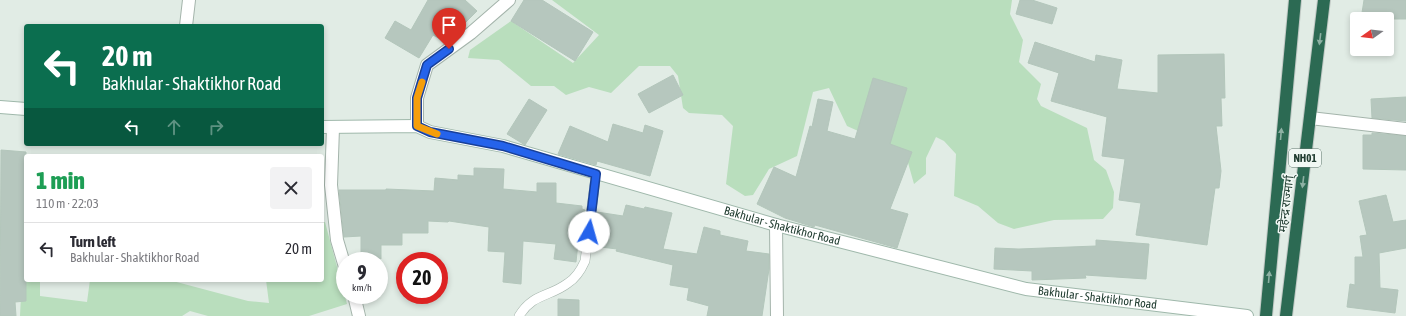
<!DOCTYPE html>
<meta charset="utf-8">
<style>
:root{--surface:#fff;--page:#f2f2f3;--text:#2b2b33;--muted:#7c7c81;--line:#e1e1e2}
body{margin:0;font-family:"Asap Condensed","Noto Sans Devanagari",sans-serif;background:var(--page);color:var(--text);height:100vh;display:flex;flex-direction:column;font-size:15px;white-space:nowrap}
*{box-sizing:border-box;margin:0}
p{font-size:13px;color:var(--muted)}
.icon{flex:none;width:22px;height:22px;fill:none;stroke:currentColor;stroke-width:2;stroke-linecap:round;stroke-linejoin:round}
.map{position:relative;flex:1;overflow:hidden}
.drawer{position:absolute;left:24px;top:154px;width:300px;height:128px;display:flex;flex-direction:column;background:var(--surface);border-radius:4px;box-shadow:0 2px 6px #0003}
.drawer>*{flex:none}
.top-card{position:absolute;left:24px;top:24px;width:300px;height:122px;border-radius:4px;box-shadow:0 2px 6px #0003;background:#0b6e4f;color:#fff;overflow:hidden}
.needle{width:26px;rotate:256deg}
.tools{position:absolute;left:1350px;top:12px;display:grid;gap:8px}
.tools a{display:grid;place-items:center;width:44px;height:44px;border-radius:4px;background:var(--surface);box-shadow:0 2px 6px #0003;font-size:20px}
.speed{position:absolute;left:336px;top:252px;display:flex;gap:8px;font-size:20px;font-weight:700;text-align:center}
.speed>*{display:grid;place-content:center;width:52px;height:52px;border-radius:50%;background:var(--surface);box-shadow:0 2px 6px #0003;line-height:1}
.speed small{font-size:10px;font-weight:400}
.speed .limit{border:6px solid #d22;background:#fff;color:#111}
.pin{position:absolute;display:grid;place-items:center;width:34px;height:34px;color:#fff;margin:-41px -17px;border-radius:50% 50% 50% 0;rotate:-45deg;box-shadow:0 0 4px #0007}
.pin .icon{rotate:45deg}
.me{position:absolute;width:44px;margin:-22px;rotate:7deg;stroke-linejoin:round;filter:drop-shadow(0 0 3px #0008)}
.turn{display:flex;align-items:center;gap:14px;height:84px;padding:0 12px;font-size:18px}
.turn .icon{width:52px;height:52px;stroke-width:2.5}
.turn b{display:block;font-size:28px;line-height:34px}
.lanes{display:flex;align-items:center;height:38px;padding:0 12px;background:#0003;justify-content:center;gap:20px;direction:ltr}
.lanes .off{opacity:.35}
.round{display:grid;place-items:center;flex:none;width:42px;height:42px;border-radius:4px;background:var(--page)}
.head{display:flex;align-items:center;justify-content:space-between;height:68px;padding:0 12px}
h1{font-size:24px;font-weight:800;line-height:30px;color:#1e9e55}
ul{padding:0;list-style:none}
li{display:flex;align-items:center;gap:12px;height:52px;padding:0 12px;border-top:1px solid var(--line)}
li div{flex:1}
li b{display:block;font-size:15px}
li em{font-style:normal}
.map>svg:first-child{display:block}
.green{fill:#b9debd}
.building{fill:#b6c7be;stroke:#b3c6bb}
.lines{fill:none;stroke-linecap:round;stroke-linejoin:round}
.lane-casing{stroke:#a4b4ab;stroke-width:10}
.street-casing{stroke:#a4b4ab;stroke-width:14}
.secondary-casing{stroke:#9fb8ab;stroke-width:14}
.highway-casing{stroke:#c1c9c5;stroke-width:14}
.lane{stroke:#fff;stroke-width:9}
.street{stroke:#fff;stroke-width:12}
.secondary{stroke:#fff;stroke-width:12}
.highway{stroke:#2c6a53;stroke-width:12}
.oneway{fill:#8eb1a4}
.route-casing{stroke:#184099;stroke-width:10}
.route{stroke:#2563eb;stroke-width:7}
.slow{stroke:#f59e0b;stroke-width:7}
.labels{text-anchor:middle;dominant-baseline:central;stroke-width:3;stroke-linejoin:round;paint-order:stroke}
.shield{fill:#f1f8f4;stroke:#5f756c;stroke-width:1}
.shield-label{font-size:11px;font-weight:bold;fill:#213d31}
.street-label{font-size:12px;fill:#213d31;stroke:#f1f8f4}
</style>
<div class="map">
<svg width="1406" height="316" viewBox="0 0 1406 316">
<rect width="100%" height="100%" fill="#e1ece5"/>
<g class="green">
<path d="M 552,0 L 1012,0 L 1010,14 L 1023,40 L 1019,62 L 1041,84 L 1037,99 L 1041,106 L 1087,128 L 1094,160 L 1106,170 L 1114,192 L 1113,208 L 1103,219 L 1054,220 L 1014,229 L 998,223 L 978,206 L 954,196 L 956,154 L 944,141 L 936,137 L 926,158 L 926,174 L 914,184 L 905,152 L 847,126 L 829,88 L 813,92 L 797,156 L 769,169 L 753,195 L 745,196 L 726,184 L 733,126 L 722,115 L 689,113 L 683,108 L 678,76 L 670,66 L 639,66 L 611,93 L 589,87 L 566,95 L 554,86 L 531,86 L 499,60 L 468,58 L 470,50 L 511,21 L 573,63 L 599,35 Z"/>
<path d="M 322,222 L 325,222 L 347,304 L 309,316 L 208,316 L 190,311 L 182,316 L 20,316 L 21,295 L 26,280 L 40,280 L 40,296 L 87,302 L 90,280 L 169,280 L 248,301 L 269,303 L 266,280 L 322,280 Z"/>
</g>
<g class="building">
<path d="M 428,0 L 465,0 L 477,11 L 465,23 L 462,20 L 452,38 L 446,42 L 433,35 L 419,58 L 385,38 L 395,21 L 411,30 Z"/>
<path d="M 524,0 L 542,0 L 593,32 L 575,61 L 511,21 Z"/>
<path d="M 1020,0 L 1032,0 L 1057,8 L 1052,24 L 1016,14 Z"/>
<path d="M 1364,0 L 1406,0 L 1406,19 L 1361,19 Z"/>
<path d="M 1035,42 L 1095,62 L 1096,55 L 1122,60 L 1117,89 L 1158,93 L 1158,55 L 1224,54 L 1225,98 L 1221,98 L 1222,126 L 1216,126 L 1221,171 L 1219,188 L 1215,188 L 1207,245 L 1136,235 L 1141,203 L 1119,200 L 1125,159 L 1102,156 L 1107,117 L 1051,101 L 1059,73 L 1028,63 Z"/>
<path d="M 673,75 L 683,95 L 649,113 L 638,94 Z"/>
<path d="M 873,78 L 907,88 L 890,144 L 912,152 L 890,209 L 908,214 L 897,248 L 815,225 L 814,227 L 785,218 L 757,204 L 774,167 L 796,177 L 810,126 L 812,127 L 818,99 L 833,102 L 827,131 L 855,139 Z"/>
<path d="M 1406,97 L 1406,121 L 1372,118 L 1371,99 Z"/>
<path d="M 529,99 L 547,110 L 525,145 L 507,134 Z"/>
<path d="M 613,124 L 643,133 L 645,125 L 663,131 L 650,176 L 597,161 L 596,165 L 558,154 L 570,126 L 608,142 Z"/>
<path d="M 1372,133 L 1406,136 L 1406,170 L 1363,169 L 1363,135 L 1372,135 Z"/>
<path d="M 1,150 L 26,152 L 26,301 L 15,302 L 16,316 L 0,316 Z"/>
<path d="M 474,168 L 504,169 L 503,189 L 537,192 L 537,183 L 556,183 L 556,203 L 582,206 L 582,209 L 585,210 L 581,244 L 578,243 L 576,262 L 554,259 L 556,244 L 523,241 L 521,284 L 503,282 L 505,252 L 488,251 L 489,227 L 449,221 L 448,222 L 428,221 L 428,233 L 402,233 L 402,245 L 381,245 L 381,259 L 361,258 L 361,236 L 344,237 L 339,190 L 386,190 L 386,189 L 434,191 L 435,178 L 458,180 L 458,175 L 474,176 Z"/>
<path d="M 1386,195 L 1393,222 L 1406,220 L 1406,248 L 1379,253 L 1380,288 L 1398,290 L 1395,313 L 1347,307 L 1350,284 L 1355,285 L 1355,257 L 1363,257 L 1360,236 L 1367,235 L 1359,201 Z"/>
<path d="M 626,205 L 644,209 L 645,207 L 672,213 L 663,249 L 697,254 L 704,227 L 720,231 L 720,235 L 748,241 L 746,251 L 769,254 L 769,269 L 762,316 L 707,316 L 709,306 L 687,300 L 689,288 L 670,285 L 673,265 L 616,251 L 617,249 L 593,246 L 597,212 L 623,216 Z"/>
<path d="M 1096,240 L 1149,244 L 1146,279 L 1085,275 L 1086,278 L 1032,280 L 1032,271 L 994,269 L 995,248 L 1019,249 L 1096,246 Z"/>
<path d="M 558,299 L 579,300 L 579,316 L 558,316 Z"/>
</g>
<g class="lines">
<defs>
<path id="lane" d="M 519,316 C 533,293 550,297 568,283 C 576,278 581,270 585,261 L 596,174"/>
<g id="street">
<path d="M 186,26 L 189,0"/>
<path d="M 1310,118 L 1406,129"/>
<path d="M 417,126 L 417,98 L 427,65 L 471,33 L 509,0"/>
<path d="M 333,128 L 331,185 L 337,240 L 345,267"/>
<path d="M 776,225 L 777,316"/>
<path d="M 354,295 L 359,316"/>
</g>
<g id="secondary">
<path d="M 0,107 L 26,109"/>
<path id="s1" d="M 322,127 L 417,126 L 430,132 L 503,146 L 776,225 L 1026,289 L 1247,316"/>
</g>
<g id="highway">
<path d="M 1266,316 L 1295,0"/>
<path d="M 1286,316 L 1324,0"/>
</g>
</defs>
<use href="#lane" class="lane-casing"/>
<use href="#street" class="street-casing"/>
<use href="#secondary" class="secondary-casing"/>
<use href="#highway" class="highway-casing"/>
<use href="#lane" class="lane"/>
<use href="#street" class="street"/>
<use href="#secondary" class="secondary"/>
<use href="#highway" class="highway"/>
</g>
<defs><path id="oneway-solid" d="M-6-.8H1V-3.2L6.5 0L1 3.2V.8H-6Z"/></defs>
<g class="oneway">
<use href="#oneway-solid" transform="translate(1320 39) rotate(97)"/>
<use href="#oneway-solid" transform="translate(1281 134) rotate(-85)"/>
<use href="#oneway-solid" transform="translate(1303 182) rotate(97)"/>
<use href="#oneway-solid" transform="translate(1269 277) rotate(-85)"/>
</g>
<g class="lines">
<defs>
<path id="route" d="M 449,49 L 427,65 L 417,98 L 417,126 L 430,132 L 503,146 L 596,174 L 589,232"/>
</defs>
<use href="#route" class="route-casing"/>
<use href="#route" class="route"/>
<path class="slow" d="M 422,82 L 417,98 L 417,126 L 437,134"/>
</g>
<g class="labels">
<rect class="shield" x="1289" y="149" width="32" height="18" rx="3"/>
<g class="shield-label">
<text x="1305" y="158">NH01</text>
</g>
<g class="street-label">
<text transform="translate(1286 204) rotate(-83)">महेन्द्र राज्मार्ग्</text>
<text stroke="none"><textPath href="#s1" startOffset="474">Bakhular - Shaktikhor Road</textPath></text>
<text stroke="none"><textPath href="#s1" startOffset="798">Bakhular - Shaktikhor Road</textPath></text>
</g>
</g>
</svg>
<div class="tools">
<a><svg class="needle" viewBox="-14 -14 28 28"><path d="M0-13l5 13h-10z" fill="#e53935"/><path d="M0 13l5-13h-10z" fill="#7c7c81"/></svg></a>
</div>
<div class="speed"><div>9<small>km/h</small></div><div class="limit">20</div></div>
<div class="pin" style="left:449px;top:49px;background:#d93025"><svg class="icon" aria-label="arrive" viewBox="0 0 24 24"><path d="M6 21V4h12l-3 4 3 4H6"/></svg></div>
<svg class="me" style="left:589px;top:232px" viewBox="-20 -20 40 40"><circle r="19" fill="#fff"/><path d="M0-13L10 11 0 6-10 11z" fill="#2563eb"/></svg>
<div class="top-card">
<div class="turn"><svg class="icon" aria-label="left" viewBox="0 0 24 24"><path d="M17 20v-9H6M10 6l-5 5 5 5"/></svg><div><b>20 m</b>Bakhular - Shaktikhor Road</div></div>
<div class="lanes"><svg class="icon" aria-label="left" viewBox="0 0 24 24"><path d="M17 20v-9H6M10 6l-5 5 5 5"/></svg><svg class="icon off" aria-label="ahead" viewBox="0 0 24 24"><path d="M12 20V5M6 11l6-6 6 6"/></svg><svg class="icon off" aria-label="right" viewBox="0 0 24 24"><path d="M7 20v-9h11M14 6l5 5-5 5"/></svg></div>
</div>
<section class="drawer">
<div class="head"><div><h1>1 min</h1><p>110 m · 22:03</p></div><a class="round"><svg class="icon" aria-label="close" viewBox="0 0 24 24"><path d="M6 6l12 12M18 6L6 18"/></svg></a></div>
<ul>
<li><svg class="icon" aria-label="left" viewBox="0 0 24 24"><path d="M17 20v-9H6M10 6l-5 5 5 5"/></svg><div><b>Turn left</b><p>Bakhular - Shaktikhor Road</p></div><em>20 m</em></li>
</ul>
</section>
</div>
